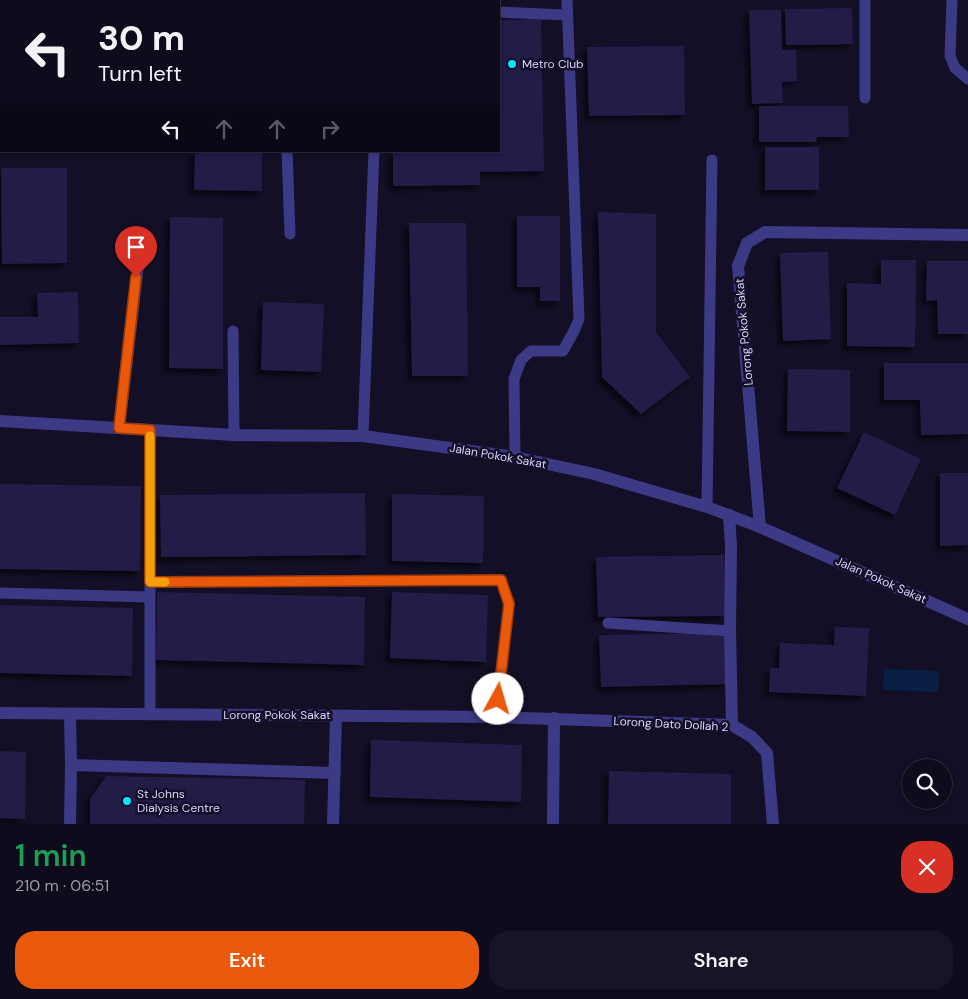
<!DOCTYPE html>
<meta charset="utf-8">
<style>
:root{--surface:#0e0b1c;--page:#171425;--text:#f1f3f6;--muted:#9b9ba3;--line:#2e2b3b;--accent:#ea580c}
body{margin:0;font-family:"DM Sans",sans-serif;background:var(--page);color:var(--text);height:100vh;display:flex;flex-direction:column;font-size:19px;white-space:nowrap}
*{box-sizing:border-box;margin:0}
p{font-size:16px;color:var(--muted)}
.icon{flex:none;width:28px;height:28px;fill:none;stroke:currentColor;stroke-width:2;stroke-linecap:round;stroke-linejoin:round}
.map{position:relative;height:824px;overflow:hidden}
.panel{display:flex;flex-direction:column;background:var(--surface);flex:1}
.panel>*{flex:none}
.hud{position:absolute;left:0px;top:0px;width:500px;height:152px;box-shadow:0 2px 8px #0003,0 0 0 1px var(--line);background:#0e0b1c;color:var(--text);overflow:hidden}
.buttons{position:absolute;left:902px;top:759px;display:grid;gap:10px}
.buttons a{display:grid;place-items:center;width:50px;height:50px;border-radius:50%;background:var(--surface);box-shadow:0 2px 8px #0003,0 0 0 1px var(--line);font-size:25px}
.pin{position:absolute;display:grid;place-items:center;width:42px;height:42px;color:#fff;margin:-51px -21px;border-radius:50% 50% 50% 0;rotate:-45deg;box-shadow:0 0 5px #0007}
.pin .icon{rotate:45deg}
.me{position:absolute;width:55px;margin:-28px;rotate:6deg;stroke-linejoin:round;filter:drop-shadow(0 0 4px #0008)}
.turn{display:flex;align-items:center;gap:18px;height:105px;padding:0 15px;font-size:22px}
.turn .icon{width:65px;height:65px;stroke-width:2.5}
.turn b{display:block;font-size:35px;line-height:42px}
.lanes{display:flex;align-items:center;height:48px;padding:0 15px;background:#0003;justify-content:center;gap:25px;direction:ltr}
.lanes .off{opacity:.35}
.round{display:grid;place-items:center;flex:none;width:52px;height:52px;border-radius:20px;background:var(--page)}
.head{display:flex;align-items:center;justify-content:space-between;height:85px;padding:0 15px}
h1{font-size:30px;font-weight:600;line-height:38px;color:#1e9e55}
.action{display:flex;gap:10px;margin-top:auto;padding:10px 15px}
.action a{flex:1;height:58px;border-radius:20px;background:var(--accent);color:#fff;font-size:20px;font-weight:600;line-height:58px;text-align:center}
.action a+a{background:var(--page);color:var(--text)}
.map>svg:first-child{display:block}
.water{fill:#0a1f44}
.building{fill:#241b47;filter:url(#shadow)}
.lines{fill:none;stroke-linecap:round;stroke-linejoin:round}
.service{stroke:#3d3a85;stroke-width:11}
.minor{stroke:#3d3a85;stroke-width:12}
.route-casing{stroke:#983908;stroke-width:12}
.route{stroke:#ea580c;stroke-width:9}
.slow{stroke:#f59e0b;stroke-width:9}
.poi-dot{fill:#00e5ff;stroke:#130f26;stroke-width:2}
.labels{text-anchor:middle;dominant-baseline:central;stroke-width:5;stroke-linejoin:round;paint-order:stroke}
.poi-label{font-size:12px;fill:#d9d4ff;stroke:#130f26;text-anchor:start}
.street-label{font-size:12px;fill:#d9d4ff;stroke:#130f26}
</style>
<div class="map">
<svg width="968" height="824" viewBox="0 0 968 824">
<defs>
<filter id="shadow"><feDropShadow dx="-4.5" dy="4.5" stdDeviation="2.5" flood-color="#0009"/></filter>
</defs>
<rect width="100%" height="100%" fill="#130f26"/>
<path class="water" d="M 884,669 L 939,671 L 938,692 L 883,690 Z"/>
<g class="building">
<path d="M 852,8 L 853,44 L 786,45 L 785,9 Z"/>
<path d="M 749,10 L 781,10 L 782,50 L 796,50 L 797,81 L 782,82 L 783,103 L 752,104 Z"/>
<path d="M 541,19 L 544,171 L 480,172 L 480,185 L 393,186 L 393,151 L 499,151 L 499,20 Z"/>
<path d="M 684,46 L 685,115 L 589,116 L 587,47 Z"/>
<path d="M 759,106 L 848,106 L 849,137 L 817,137 L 816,142 L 759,142 Z"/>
<rect x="765" y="147" width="54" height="43"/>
<path d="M 195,151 L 262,151 L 262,191 L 194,190 Z"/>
<path d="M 1,168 L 67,168 L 67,263 L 2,264 Z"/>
<path d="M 598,212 L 656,214 L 656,332 L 690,377 L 641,414 L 602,377 Z"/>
<path d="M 517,216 L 560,216 L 560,301 L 540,301 L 540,287 L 517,287 Z"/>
<path d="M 170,217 L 223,218 L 223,369 L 169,368 Z"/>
<path d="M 409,223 L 466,223 L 468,376 L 412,376 Z"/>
<path d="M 828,252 L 831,339 L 783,341 L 780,253 Z"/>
<path d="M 881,260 L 916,260 L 915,347 L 847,346 L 847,283 L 881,284 Z"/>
<path d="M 927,261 L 968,261 L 968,334 L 938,334 L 937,300 L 926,301 Z"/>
<path d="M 78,292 L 79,343 L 0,345 L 0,317 L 38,317 L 37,293 Z"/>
<path d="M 263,302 L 324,304 L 321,372 L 261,370 Z"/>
<path d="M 884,363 L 968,363 L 968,434 L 921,435 L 920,400 L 884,400 Z"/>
<path d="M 788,369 L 850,370 L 850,432 L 787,431 Z"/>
<path d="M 864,432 L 921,459 L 895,515 L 837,488 Z"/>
<path d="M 940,473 L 968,473 L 968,545 L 940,546 Z"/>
<path d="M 0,484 L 141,486 L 140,571 L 0,569 Z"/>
<path d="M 365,493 L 366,555 L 161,557 L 160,495 Z"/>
<path d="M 392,494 L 484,496 L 483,563 L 392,561 Z"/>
<path d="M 724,555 L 725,616 L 598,617 L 596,557 Z"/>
<path d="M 157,592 L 365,597 L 364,665 L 156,660 Z"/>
<path d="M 392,592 L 488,595 L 486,662 L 390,658 Z"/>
<path d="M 0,605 L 133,608 L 132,676 L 0,673 Z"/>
<path d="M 835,627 L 869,628 L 866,696 L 769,692 L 770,668 L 779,668 L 780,643 L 834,645 Z"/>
<path d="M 725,633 L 726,684 L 601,687 L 599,635 Z"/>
<path d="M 371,740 L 522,745 L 521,802 L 370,797 Z"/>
<path d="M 0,751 L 26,752 L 25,819 L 0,818 Z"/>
<path d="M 609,771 L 731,774 L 731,824 L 608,824 Z"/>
<path d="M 106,776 L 305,780 L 304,824 L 90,824 L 90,799 Z"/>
</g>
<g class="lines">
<g class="service">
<path d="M 280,0 L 280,1"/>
<path d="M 952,0 L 950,56 L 955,68 L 968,79"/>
<path d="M 12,1 L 12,0"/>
<path d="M 379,1 L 379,0"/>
<path d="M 499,12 L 567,15"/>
<path d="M 865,98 L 865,0"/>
<path d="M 287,151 L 290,234"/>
<path d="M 233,331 L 234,435"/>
<path d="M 150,430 L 150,714"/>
<path d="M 363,436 L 374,151"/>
<path d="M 515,457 L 514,379 L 521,360 L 531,351 L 563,351 L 574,331 L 579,319 L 567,0"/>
<path d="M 707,507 L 712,160"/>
<path d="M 150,582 L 501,580 L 509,604 L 496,717"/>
<path d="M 0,593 L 150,597"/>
<path d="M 608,623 L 730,631"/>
</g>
<g class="minor">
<path d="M 0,421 L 234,435 L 363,436 L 515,457 L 594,474 L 707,507 L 760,527 L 968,619"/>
<path d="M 119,428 L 141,239"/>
<path d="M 729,515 L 731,546 L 730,631 L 732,725"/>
<path d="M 760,527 L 738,266 L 747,243 L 765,232 L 968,235"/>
<path d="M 0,713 L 496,717 L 732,725 L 752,737 L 767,753 L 773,824"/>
<path d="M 70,714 L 71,765 L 70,824"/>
<path d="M 71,765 L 335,773"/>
<path d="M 333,824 L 336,716"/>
<path d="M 553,824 L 554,718"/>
</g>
</g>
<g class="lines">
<defs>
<path id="route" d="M 136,277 L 119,428 L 150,430 L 150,582 L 501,580 L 509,604 L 498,699"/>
</defs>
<use href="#route" class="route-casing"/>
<use href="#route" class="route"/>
<path class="slow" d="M 150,436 L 150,582 L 165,582"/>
</g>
<g class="poi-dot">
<circle cx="512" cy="64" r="5"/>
<circle cx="127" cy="801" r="5"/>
</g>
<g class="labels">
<g class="poi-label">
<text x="522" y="64">Metro Club</text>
<text x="137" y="794">St Johns<tspan x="137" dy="14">Dialysis Centre</tspan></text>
</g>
<g class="street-label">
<text transform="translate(744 332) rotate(-95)">Lorong Pokok Sakat</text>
<text transform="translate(498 456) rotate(10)">Jalan Pokok Sakat</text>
<text transform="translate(881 580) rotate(24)">Jalan Pokok Sakat</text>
<text x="277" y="715">Lorong Pokok Sakat</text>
<text transform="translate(671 724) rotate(3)">Lorong Dato Dollah 2</text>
</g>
</g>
</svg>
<div class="buttons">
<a><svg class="icon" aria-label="search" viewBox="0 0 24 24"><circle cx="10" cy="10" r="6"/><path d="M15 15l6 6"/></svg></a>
</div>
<div class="pin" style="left:136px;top:277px;background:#d93025"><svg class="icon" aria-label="arrive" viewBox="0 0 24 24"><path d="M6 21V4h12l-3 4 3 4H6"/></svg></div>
<svg class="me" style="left:498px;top:699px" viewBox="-20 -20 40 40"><circle r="19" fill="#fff"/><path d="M0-13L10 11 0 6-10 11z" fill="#ea580c"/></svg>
<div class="hud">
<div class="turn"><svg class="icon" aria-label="left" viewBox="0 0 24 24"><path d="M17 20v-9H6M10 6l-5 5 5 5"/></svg><div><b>30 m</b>Turn left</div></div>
<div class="lanes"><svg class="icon" aria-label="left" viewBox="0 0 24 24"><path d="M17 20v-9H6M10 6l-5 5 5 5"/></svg><svg class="icon off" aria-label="ahead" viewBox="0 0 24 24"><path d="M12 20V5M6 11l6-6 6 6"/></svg><svg class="icon off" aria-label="ahead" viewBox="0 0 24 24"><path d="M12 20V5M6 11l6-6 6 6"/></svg><svg class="icon off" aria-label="right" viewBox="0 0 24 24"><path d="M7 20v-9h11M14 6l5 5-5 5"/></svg></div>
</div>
</div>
<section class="panel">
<div class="head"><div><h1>1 min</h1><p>210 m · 06:51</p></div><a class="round" style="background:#d93025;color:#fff"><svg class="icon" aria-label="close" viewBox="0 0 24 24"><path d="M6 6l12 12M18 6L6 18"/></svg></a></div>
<div class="action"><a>Exit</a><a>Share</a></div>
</section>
